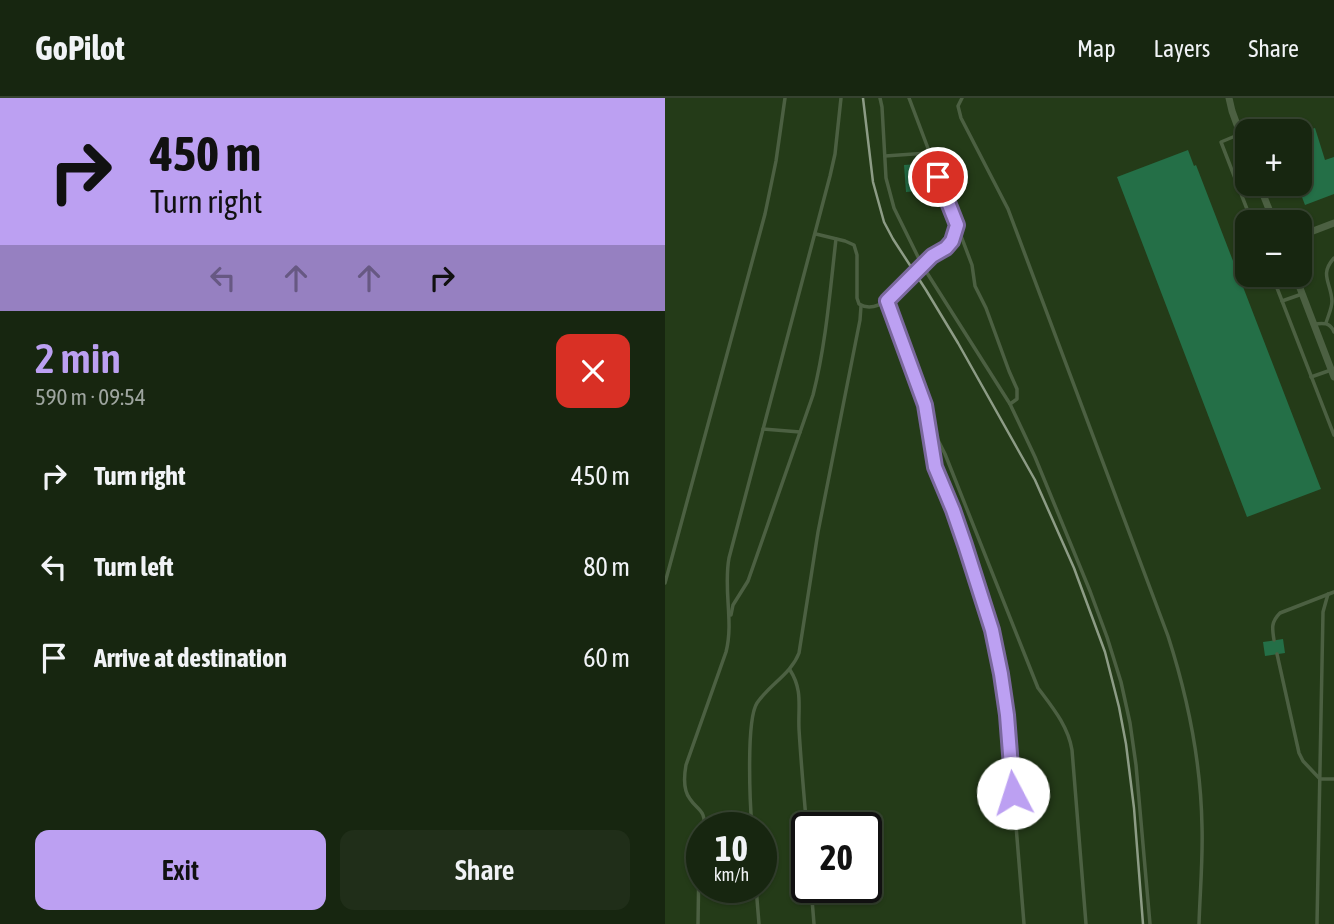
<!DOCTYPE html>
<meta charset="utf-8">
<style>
:root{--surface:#172610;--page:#202e19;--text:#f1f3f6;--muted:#9ea59f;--line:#364330;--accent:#bca0f2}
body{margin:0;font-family:"Asap Condensed",sans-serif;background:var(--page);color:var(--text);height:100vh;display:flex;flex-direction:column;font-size:26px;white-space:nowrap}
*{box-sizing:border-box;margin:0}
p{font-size:23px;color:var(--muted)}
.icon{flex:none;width:38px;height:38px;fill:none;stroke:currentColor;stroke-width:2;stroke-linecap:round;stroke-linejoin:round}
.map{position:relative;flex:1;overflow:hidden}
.details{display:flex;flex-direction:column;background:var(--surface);width:665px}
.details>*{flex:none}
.banner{background:#bca0f2;color:#111;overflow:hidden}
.controls{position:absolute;left:570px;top:21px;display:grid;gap:14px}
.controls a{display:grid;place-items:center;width:77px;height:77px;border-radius:14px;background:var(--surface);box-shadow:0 2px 5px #0004,0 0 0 2px var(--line);font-size:35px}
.speed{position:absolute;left:21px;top:714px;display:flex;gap:14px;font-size:35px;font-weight:700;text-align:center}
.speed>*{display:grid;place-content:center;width:91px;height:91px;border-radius:50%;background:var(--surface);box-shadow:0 2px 5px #0004,0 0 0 2px var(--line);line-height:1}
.speed small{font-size:18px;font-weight:400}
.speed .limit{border:4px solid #111;border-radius:10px;background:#fff;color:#111}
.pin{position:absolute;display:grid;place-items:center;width:60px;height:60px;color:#fff;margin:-30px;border:4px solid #fff;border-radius:50%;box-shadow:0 2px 7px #0007}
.me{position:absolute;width:77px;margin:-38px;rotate:355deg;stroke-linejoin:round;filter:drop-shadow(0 0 5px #0008)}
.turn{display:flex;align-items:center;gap:24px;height:147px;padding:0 35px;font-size:32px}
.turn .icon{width:91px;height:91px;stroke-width:2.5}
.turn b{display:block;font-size:49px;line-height:60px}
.lanes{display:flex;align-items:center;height:66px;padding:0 35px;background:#0003;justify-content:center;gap:35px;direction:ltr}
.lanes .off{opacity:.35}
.round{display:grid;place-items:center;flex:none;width:74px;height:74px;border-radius:14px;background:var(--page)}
.overview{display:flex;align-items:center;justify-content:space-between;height:119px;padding:0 35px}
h1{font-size:42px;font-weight:600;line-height:52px;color:var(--accent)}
.primary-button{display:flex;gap:14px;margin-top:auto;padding:14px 35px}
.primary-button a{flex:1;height:80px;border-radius:14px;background:var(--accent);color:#111;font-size:28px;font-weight:600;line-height:80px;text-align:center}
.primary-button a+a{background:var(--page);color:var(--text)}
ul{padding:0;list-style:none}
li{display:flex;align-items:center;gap:21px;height:91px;padding:0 35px}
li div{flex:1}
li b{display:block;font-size:26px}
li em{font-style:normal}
header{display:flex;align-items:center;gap:42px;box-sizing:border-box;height:98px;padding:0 35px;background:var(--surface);border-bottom:2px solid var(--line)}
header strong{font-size:33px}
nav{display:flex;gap:38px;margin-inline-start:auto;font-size:24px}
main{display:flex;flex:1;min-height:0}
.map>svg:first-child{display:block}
.built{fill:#243b18;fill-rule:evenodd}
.building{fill:#246f47}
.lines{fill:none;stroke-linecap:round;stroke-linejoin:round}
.lane{stroke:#4c6042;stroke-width:3.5}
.street{stroke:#4c6042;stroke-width:7}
.rail{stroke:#8d9c86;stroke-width:2.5}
.route-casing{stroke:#7a689d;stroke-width:18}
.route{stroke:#bca0f2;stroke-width:12}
</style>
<header>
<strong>GoPilot</strong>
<nav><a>Map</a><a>Layers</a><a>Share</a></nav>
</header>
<main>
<section class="details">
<div class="banner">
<div class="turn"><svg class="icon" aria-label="right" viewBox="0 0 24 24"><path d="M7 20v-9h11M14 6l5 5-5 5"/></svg><div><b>450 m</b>Turn right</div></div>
<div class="lanes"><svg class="icon off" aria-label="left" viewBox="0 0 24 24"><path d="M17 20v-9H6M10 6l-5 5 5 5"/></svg><svg class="icon off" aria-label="ahead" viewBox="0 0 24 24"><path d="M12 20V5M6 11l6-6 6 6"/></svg><svg class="icon off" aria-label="ahead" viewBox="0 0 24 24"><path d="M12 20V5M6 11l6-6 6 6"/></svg><svg class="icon" aria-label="right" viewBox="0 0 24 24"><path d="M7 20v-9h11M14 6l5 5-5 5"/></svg></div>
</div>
<div class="overview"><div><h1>2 min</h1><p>590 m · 09:54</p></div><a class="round" style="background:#d93025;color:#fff"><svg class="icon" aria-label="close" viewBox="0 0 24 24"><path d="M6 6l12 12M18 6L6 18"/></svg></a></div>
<ul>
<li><svg class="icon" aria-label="right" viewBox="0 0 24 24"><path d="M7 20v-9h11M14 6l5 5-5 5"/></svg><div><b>Turn right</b></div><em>450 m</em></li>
<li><svg class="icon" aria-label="left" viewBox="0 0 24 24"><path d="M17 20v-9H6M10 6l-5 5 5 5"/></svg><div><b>Turn left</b></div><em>80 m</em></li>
<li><svg class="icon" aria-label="arrive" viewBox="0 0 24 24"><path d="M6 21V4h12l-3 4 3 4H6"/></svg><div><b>Arrive at destination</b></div><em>60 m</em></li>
</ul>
<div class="primary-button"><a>Exit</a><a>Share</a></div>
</section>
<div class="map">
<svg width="669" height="826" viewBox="0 0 669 826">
<rect width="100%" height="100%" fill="#1f3216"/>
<path class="built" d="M 0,0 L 669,0 L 669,826 L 0,826 ZM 583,33 L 635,33 L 635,86 L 583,86 ZM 583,124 L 635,124 L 635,177 L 583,177 ZM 37,730 L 96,730 L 96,789 L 37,789 ZM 142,730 L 201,730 L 201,789 L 142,789 Z"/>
<g class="building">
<path d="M 650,30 L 660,62 L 669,59 L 669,96 L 640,107 L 632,86 L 635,86 L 635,35 Z"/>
<path d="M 523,52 L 529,68 L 531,67 L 656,391 L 582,419 L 452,79 Z"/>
<path d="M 253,66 L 254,93 L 241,94 L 239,67 Z"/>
<path d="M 618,541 L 620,555 L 600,558 L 598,544 Z"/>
</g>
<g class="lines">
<g class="lane">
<path d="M 215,0 L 217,9 L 221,80 L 229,110 L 257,167 L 345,306 L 370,359 L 425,493 L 442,539 L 456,584 L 465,625 L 471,667 L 485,826"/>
<path d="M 244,0 L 307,167 L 310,188 L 321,210 L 344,273 L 352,291 L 352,301 L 345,306"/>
<path d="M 297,0 L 293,8 L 296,20 L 343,111 L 503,538 C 523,600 536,664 537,729 C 538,761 535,794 534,826"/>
<path d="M 575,36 L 556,44 L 587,124"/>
<path d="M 220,58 L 263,55"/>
<path d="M 596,90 L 605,86"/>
<path d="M 585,120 L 603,113"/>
<path d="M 151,136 L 180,143 L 189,147 L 192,157 L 192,200 L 194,206 C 218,221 248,175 264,160 C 270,156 278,154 283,149 C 288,143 290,135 292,128"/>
<path d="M 607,177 L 669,337"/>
<path d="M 222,203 L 271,338 L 280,356 L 373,590 C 388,610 403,628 407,652 L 421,826"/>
<path d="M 617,203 L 637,196"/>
<path d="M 661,225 C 663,218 667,210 667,203 C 666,184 654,177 669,160"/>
<path d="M 649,226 C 658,225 665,224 669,234"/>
<path d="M 646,279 L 666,272"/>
<path d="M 261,316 L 270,369 L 288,412 L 315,491 L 327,532 L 336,576 L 342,617 L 359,826"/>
<path d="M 98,331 L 135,334"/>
<path d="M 0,485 L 100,116 L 111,63 L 120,0"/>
<path d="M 66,517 L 68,507 L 83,483 L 148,297 C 161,246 165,193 171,141"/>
<path d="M 609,542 C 607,530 606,524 615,515 L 669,494"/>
<path d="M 612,556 L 634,655 L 638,663 L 655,681 L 669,681"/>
<path d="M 125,572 C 138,592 133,609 134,631 C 136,665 139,698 142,732"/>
<path d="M 39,730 C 41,712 33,713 25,701 C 18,692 19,678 21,667 L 61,554 C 69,523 58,492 64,460 L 165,78 L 170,56 L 176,0"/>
<path d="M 87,730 C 85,706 81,622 92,605 C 105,586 126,576 134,555 L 153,434 L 195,222 L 196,208"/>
<path d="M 91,789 L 94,826"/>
<path d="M 146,789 L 149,826"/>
<path d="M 33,826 L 34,763 L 37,744"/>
<path d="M 652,826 L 658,514 L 663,496"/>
</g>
<g class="street">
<path d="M 564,0 L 567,13 L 583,57"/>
<path d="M 594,86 L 609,124"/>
<path d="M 635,138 L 669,125"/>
<path d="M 630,177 L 669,279"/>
</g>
<path class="rail" d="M 198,0 L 208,84 L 219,124 L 228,141 L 261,192 L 293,245 L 370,382 L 409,470 L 440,554 L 454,609 L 461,646 L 469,710 L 478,826"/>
</g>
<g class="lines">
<defs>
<path id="route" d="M 273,79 L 292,127 L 287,143 L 281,150 L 267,158 L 222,203 L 260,307 L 270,369 L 288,412 L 300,447 L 327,532 L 336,576 L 342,617 L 348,695"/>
</defs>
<use href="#route" class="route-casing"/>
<use href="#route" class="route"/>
</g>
</svg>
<div class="controls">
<a>+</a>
<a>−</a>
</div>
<div class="speed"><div>10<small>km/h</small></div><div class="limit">20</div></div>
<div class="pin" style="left:273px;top:79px;background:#d93025"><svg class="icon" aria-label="arrive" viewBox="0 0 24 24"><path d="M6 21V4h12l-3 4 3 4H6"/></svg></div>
<svg class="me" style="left:348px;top:695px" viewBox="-20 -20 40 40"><circle r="19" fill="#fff"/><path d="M0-13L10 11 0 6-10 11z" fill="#bca0f2"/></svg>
</div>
</main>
